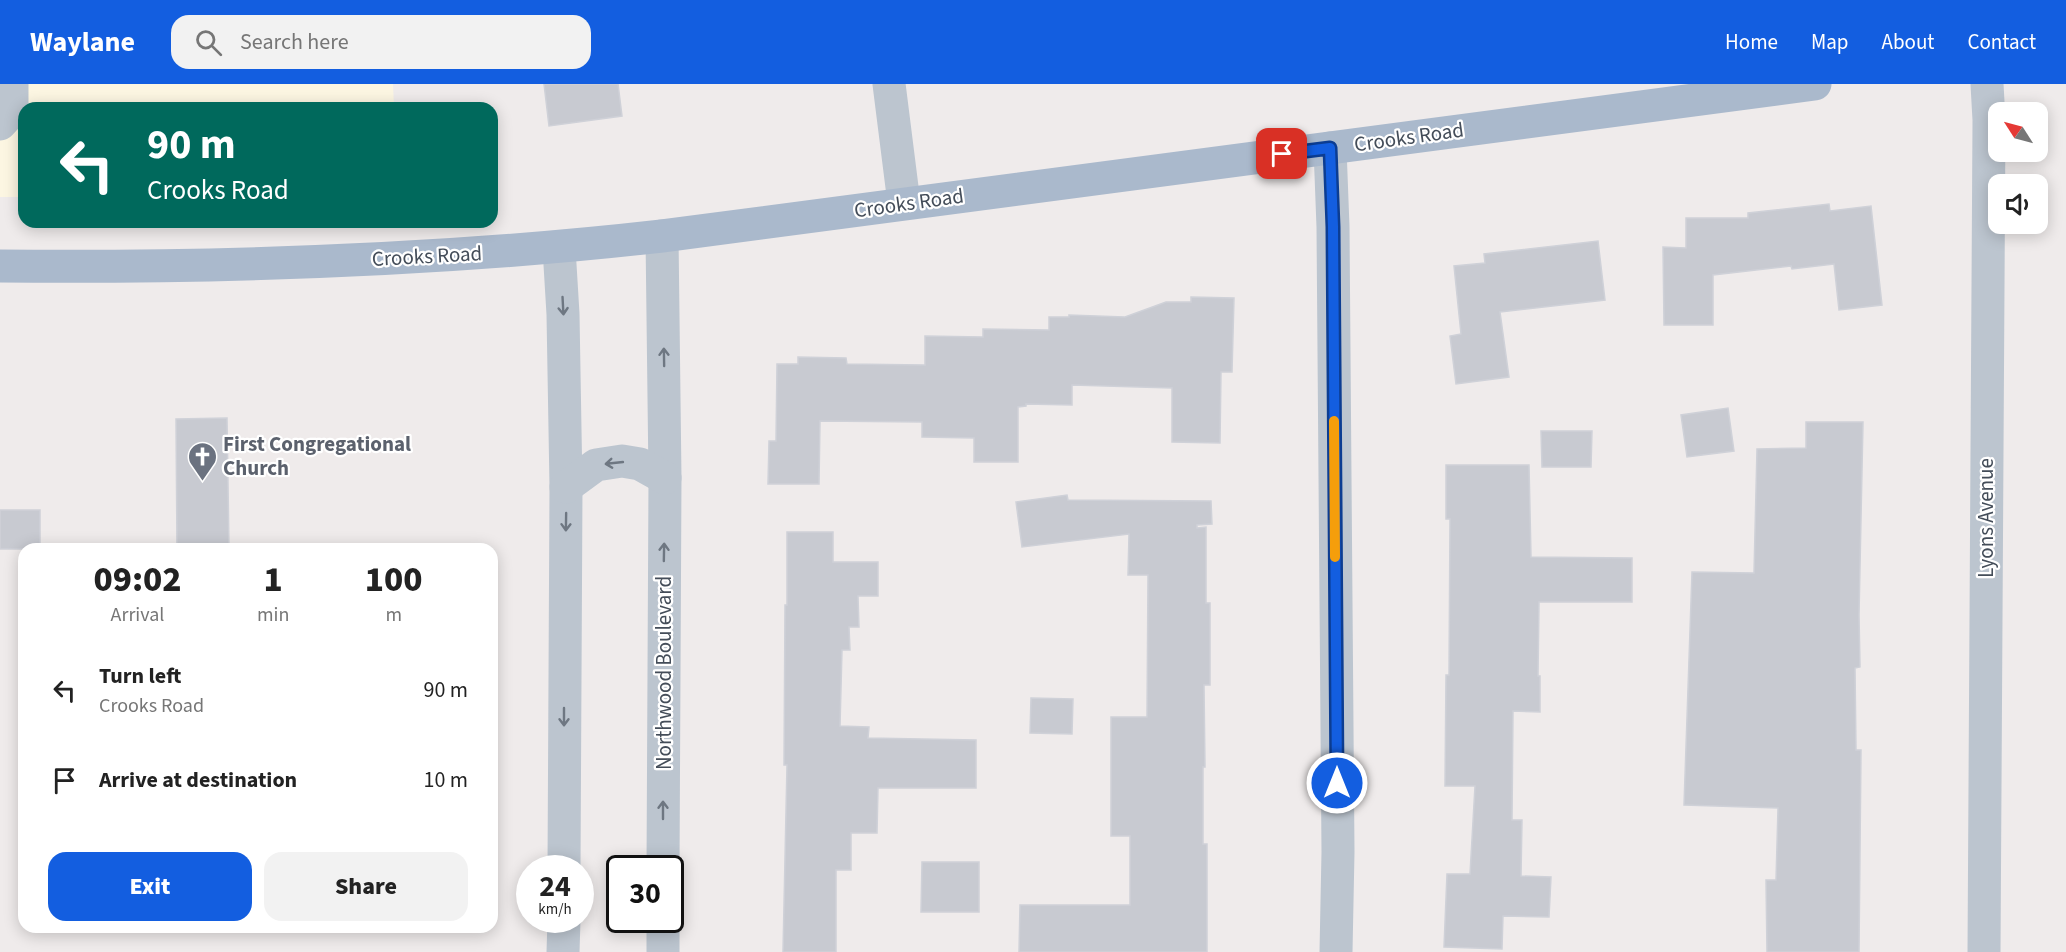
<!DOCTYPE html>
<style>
:root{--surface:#fff;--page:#f2f2f2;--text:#222;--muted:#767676;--accent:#135ee0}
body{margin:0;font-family:"Source Sans 3",sans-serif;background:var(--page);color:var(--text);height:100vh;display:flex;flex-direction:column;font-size:22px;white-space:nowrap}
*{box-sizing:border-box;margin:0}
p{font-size:20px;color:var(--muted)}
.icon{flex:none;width:33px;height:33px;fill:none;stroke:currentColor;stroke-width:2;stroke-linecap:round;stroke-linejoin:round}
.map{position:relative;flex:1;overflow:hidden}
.details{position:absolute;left:18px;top:459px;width:480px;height:390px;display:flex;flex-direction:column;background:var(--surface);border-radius:18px;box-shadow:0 3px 15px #0003}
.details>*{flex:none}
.guide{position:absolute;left:18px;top:18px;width:480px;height:126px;border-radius:18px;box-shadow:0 3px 15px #0003;background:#00695c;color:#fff;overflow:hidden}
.needle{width:39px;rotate:306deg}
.tools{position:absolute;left:1988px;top:18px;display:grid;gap:12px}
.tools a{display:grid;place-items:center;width:60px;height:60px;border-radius:12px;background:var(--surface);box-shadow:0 3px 15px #0003;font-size:30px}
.speed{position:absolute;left:516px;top:771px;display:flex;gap:12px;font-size:30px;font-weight:700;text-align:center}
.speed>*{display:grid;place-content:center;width:78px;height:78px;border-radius:50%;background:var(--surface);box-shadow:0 3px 15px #0003;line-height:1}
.speed small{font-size:15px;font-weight:400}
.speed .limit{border:3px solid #111;border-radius:9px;background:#fff;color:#111}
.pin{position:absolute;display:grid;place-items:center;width:51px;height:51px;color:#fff;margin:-26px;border-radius:12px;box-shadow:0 3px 9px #0006}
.me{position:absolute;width:66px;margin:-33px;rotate:0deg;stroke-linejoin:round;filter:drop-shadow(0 0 4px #0008)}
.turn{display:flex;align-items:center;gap:21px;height:126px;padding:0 30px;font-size:27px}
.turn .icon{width:78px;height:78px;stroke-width:2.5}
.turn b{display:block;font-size:42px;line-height:51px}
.eta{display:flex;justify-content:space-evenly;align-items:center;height:102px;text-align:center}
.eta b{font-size:36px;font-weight:800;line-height:42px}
.primary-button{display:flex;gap:12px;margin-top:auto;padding:12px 30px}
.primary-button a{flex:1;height:69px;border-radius:18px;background:var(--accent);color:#fff;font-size:24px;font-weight:800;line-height:69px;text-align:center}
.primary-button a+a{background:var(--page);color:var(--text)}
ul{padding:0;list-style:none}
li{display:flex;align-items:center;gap:18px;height:90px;padding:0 30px}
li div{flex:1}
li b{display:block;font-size:22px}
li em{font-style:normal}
header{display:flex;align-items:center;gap:36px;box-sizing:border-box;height:84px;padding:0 30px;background:var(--accent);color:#fff}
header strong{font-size:28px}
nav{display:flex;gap:33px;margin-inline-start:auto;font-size:21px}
.search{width:420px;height:54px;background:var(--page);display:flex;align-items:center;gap:15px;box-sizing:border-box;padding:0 21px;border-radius:18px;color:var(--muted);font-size:22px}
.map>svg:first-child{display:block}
.commercial{fill:#fcf6e2}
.building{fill:#c8cad1;stroke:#cfd1d8;stroke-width:1.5}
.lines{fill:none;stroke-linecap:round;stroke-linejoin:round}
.minor{stroke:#bcc5cf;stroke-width:33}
.major{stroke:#aab9cc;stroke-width:33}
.oneway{stroke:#6e7782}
.route-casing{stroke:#0c3d92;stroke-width:15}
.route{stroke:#135ee0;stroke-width:10}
.slow{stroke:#f59e0b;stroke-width:10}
.labels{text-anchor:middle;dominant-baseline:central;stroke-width:4.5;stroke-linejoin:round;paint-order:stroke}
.street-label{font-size:21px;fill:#444d59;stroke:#fff}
.worship-label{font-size:21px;font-weight:bold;fill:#5b616d;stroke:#fff;text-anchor:start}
</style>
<header>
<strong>Waylane</strong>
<div class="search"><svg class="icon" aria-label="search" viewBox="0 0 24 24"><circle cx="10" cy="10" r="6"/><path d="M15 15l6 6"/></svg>Search here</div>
<nav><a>Home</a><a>Map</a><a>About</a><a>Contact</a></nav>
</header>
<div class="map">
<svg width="2066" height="868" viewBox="0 0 2066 868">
<rect width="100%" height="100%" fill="#efebeb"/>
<path class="commercial" d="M 0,0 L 393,0 L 394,24 L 24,24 L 24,113 L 0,113 Z"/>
<g class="building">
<path d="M 544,0 L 618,0 L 622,32 L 549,42 Z"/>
<path d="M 1829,120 L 1830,127 L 1871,122 L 1882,221 L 1839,226 L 1834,180 L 1792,185 L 1791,182 L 1713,191 L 1713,241 L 1664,241 L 1663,163 L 1686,164 L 1686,134 L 1748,134 L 1748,129 Z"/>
<path d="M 1598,157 L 1605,216 L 1500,228 L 1509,293 L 1456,300 L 1450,252 L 1461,250 L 1454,182 L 1485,179 L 1484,170 Z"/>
<path d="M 1191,213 L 1234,214 L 1232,288 L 1221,288 L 1220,359 L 1172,358 L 1172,304 L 1072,301 L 1072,321 L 1026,320 L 1026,322 L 1018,323 L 1018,378 L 974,378 L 974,354 L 922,353 L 922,338 L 820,337 L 819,400 L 768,400 L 769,357 L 776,357 L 777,280 L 798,280 L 798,273 L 846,274 L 847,280 L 925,281 L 925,252 L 983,253 L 983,245 L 1049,246 L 1049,233 L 1069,233 L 1069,231 L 1125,233 L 1166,218 L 1191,218 Z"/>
<path d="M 1728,324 L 1734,367 L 1687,373 L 1681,331 Z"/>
<path d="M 227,334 L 229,465 L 177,465 L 176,335 Z"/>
<path d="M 1806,338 L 1863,338 L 1859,531 L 1860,583 L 1855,584 L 1856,666 L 1861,666 L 1859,868 L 1767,868 L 1766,796 L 1776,796 L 1778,724 L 1684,721 L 1692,488 L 1754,489 L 1757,365 L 1806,364 Z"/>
<path d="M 1541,347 L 1592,347 L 1591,383 L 1542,383 Z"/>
<path d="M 1446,381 L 1529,381 L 1531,473 L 1632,474 L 1632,518 L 1539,518 L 1538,592 L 1540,592 L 1540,628 L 1513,627 L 1512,736 L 1522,736 L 1521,792 L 1551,793 L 1549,833 L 1503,832 L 1502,865 L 1444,863 L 1447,790 L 1470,790 L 1475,702 L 1445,702 L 1446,591 L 1449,591 L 1450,435 L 1446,435 Z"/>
<path d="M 1067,411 L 1068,416 L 1211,417 L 1212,440 L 1197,441 L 1197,444 L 1206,443 L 1206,519 L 1210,519 L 1210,601 L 1204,601 L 1205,683 L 1203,683 L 1203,760 L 1207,760 L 1207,868 L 1019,868 L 1020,821 L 1130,821 L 1130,752 L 1111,752 L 1111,633 L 1147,633 L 1148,491 L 1128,491 L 1129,450 L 1022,463 L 1016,418 Z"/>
<rect x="0" y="426" width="40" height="39"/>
<path d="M 787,448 L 833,448 L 833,478 L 878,478 L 878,512 L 858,512 L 859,543 L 849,543 L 850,566 L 842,566 L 840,642 L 869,643 L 868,654 L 976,656 L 976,704 L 878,704 L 877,749 L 851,749 L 851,786 L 836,786 L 836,868 L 783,868 L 787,681 L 784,681 L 785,521 L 787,521 Z"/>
<path d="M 1031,614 L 1073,615 L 1072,650 L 1030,649 Z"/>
<path d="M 922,778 L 979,778 L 979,828 L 921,828 Z"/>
</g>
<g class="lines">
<g class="minor">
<path d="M 889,0 L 904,119"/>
<path d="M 0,40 L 12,27 L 12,0"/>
<path d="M 1330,64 L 1333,143 L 1338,768 L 1336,868"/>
<path d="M 662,152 L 665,394 L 663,784"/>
<path d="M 559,164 L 563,230 L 566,403 L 564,784"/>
<path d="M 566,403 L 596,381 L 622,377 L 640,380 L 665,394"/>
<path d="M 663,836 L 663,868"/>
<path d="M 563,868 L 564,836"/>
<path d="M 1984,868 L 1989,36 L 1987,0"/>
</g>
<path class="major" d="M 0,182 C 221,184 442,177 662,152 L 1815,0"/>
</g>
<defs><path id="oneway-shaft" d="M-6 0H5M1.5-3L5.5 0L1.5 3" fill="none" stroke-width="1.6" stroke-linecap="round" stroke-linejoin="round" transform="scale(1.5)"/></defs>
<g class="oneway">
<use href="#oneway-shaft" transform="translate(563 222) rotate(87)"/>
<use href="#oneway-shaft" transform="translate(664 273) rotate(-91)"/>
<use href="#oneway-shaft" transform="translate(614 379) rotate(174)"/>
<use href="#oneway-shaft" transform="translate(566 438) rotate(91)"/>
<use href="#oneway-shaft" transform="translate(664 468) rotate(-89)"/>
<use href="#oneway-shaft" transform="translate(564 633) rotate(90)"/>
<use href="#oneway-shaft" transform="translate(663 726) rotate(-90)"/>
</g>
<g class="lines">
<defs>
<path id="route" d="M 1282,70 L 1330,64 L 1333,143 L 1337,699"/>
</defs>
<use href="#route" class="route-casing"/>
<use href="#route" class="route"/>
<path class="slow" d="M 1334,337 L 1335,473"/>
</g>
<defs>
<symbol id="church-pin" viewBox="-11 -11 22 30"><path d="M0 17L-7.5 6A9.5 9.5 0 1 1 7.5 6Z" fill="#6b7280" stroke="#fff"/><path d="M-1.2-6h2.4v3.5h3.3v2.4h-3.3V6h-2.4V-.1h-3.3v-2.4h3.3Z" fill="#fff"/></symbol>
</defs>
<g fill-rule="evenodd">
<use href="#church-pin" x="186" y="356" width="33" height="45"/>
</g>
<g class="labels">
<g class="street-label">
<text transform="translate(1409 53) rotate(-8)">Crooks Road</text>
<text transform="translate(909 119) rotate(-8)">Crooks Road</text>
<text transform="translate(427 172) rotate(-3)">Crooks Road</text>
<text transform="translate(1986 434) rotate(-90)">Lyons Avenue</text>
<text transform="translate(664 589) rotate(-90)">Northwood Boulevard</text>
</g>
<g class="worship-label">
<text x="223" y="360">First Congregational<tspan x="223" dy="24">Church</tspan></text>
</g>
</g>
</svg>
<div class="tools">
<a><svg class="needle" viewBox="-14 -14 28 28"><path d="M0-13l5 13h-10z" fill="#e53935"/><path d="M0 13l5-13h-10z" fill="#767676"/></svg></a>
<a><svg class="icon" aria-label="sound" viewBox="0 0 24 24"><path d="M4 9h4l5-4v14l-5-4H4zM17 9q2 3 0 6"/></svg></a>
</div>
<div class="speed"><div>24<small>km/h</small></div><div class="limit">30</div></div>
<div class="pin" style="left:1282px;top:70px;background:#d93025"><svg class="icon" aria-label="arrive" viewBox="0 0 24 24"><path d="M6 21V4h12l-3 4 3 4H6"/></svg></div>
<svg class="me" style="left:1337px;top:699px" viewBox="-20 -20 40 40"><circle r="17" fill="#135ee0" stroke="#fff" stroke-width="3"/><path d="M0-11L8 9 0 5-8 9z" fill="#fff"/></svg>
<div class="guide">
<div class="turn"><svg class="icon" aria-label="left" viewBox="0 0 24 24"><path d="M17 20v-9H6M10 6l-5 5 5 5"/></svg><div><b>90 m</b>Crooks Road</div></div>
</div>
<section class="details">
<div class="eta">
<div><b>09:02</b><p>Arrival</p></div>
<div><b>1</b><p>min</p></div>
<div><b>100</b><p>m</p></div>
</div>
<ul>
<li><svg class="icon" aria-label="left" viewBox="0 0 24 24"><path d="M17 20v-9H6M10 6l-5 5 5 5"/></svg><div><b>Turn left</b><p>Crooks Road</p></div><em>90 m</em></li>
<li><svg class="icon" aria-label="arrive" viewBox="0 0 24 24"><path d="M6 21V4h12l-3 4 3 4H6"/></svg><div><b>Arrive at destination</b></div><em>10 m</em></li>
</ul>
<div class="primary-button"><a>Exit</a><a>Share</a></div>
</section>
</div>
